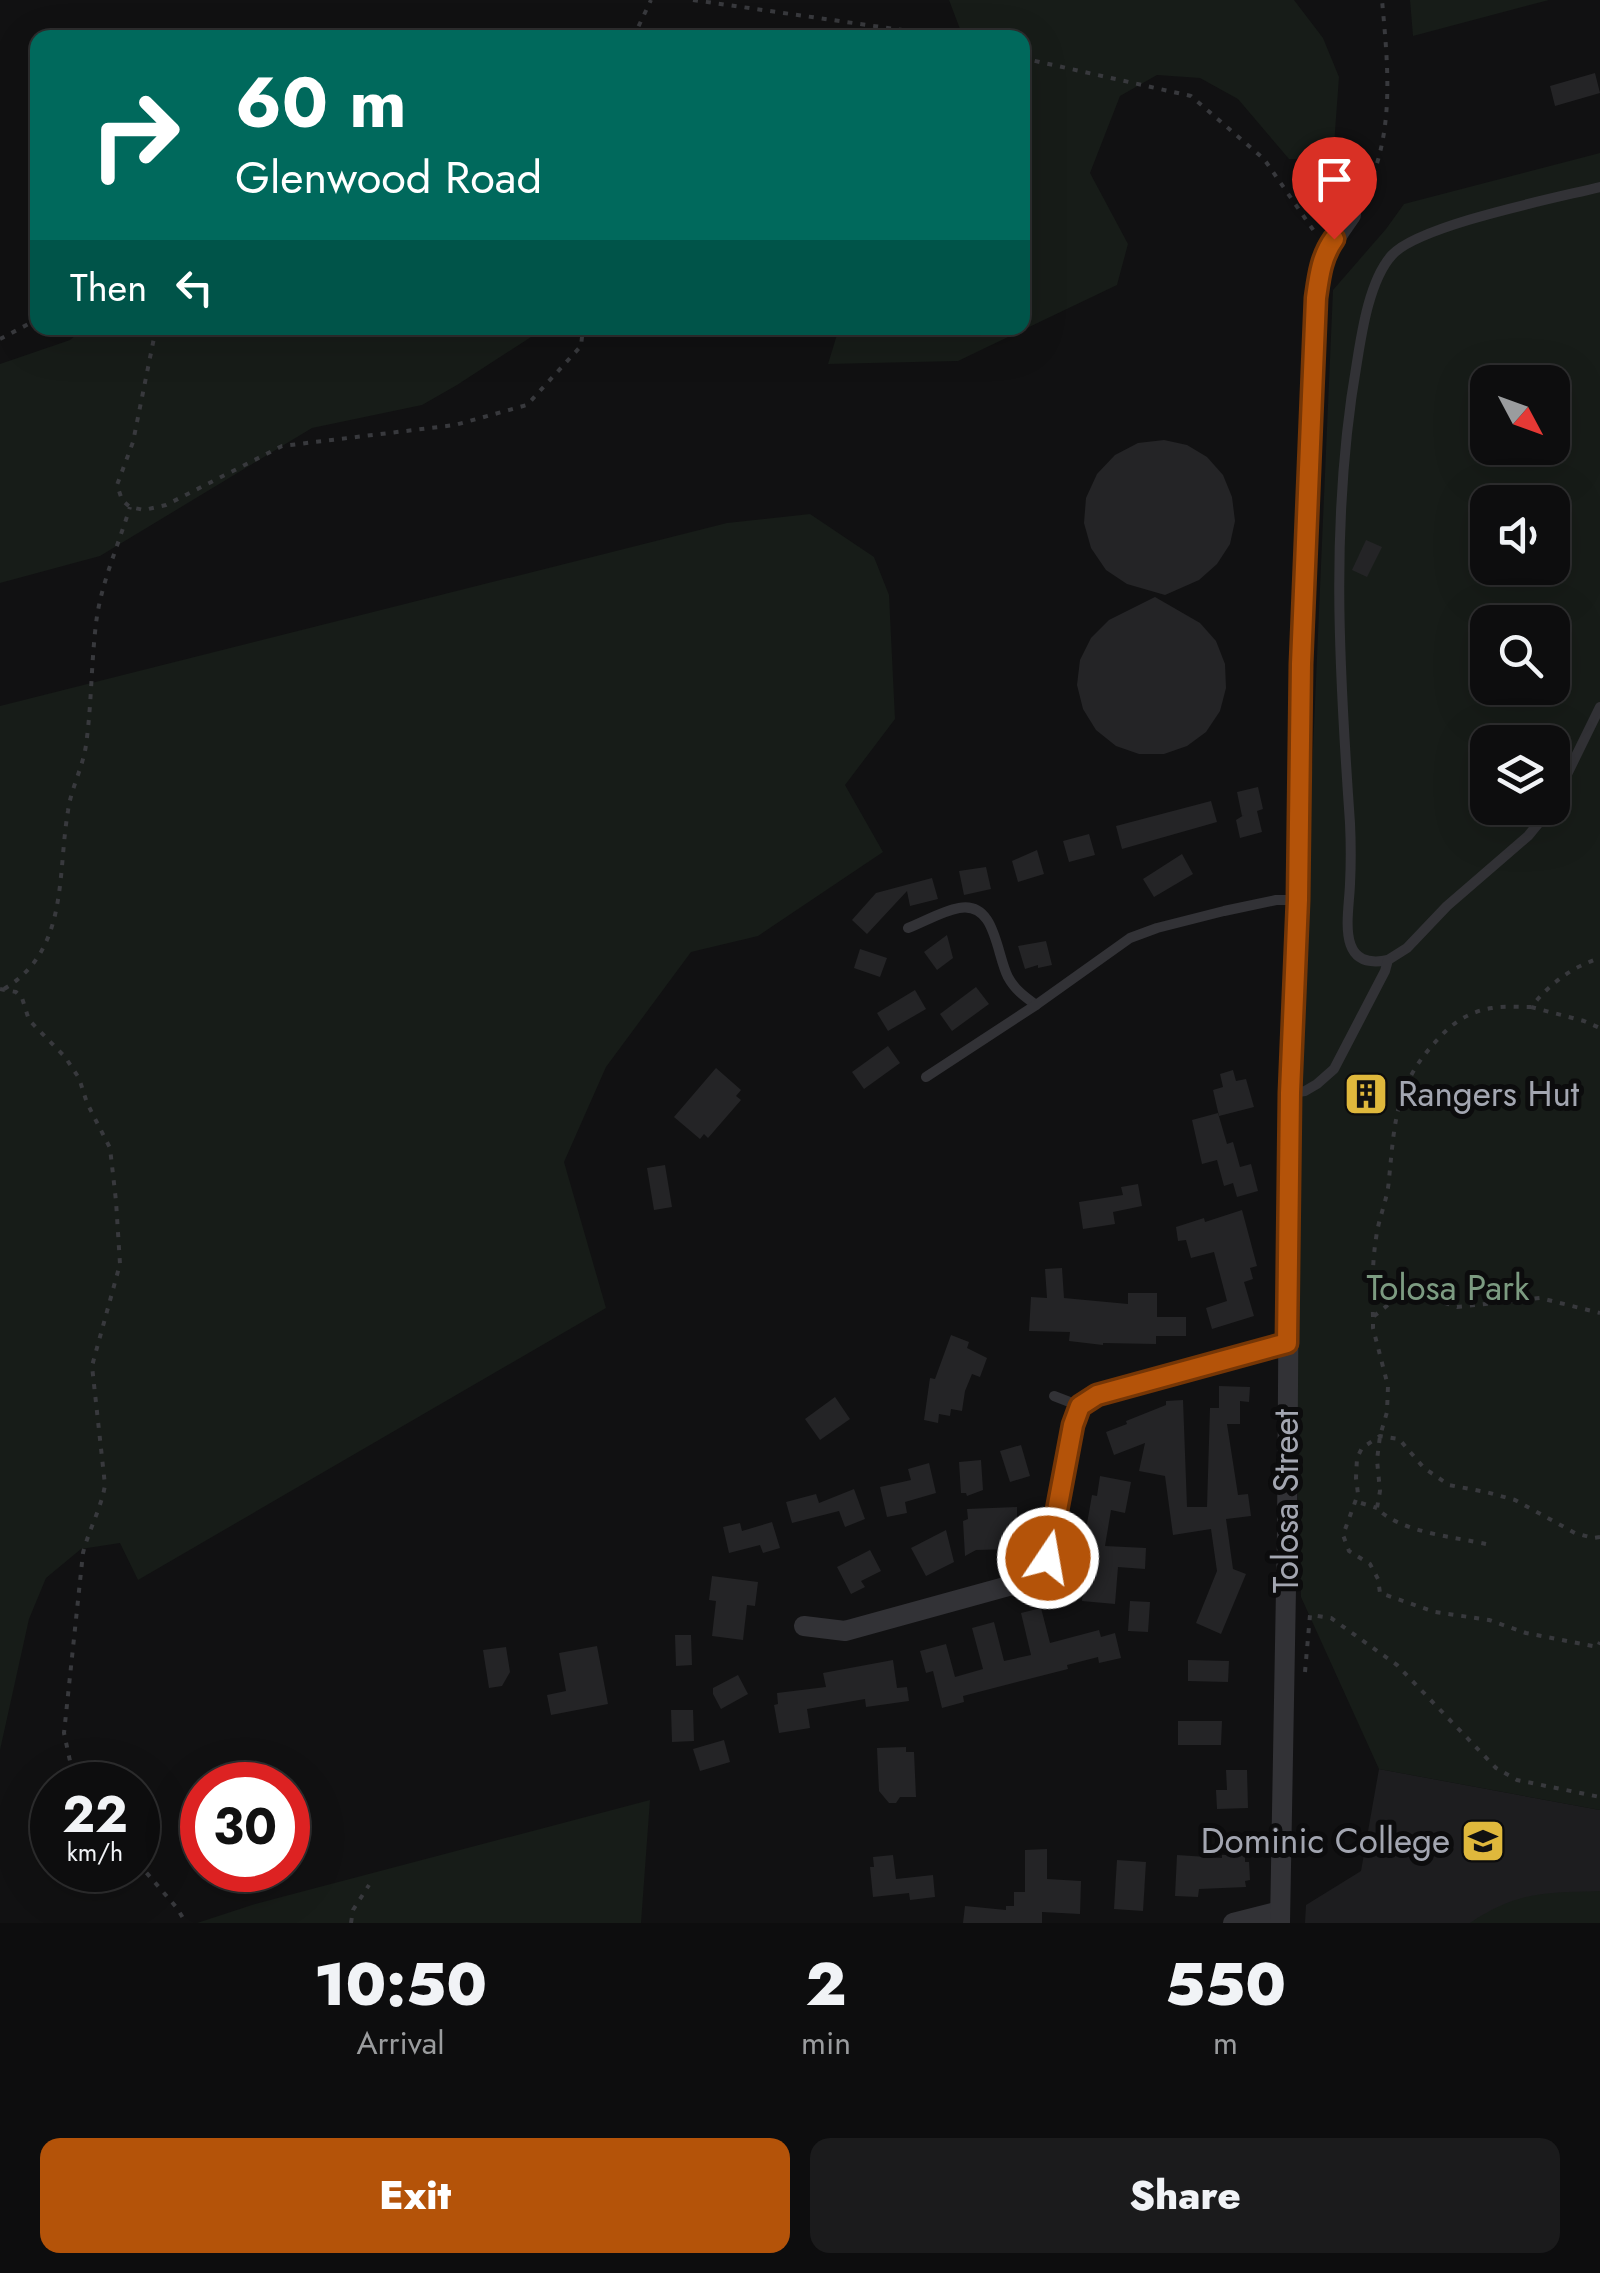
<!DOCTYPE html>
<style>
:root{--surface:#0d0d0e;--page:#1b1b1c;--text:#f1f3f6;--muted:#9a9c9e;--line:#2d2d2e;--accent:#b45309}
body{margin:0;font-family:Jost,sans-serif;background:var(--page);color:var(--text);height:100vh;display:flex;flex-direction:column;font-size:38px;white-space:nowrap}
*{box-sizing:border-box;margin:0}
p{font-size:32px;color:var(--muted)}
.icon{flex:none;width:55px;height:55px;fill:none;stroke:currentColor;stroke-width:2;stroke-linecap:round;stroke-linejoin:round}
.map{position:relative;height:1923px;overflow:hidden}
.panel{display:flex;flex-direction:column;background:var(--surface);flex:1}
.panel>*{flex:none}
.guide{position:absolute;left:30px;top:30px;width:1000px;height:305px;border-radius:20px;box-shadow:0 10px 40px #0002,0 0 0 2px var(--line);background:#00695c;color:#fff;overflow:hidden}
.needle{width:65px;rotate:131deg}
.buttons{position:absolute;left:1470px;top:365px;display:grid;gap:20px}
.buttons a{display:grid;place-items:center;width:100px;height:100px;border-radius:20px;background:var(--surface);box-shadow:0 10px 40px #0002,0 0 0 2px var(--line);font-size:50px}
.speed{position:absolute;left:30px;top:1762px;display:flex;gap:20px;font-size:50px;font-weight:700;text-align:center}
.speed>*{display:grid;place-content:center;width:130px;height:130px;border-radius:50%;background:var(--surface);box-shadow:0 10px 40px #0002,0 0 0 2px var(--line);line-height:1}
.speed small{font-size:25px;font-weight:400}
.speed .limit{border:15px solid #d22;background:#fff;color:#111}
.pin{position:absolute;display:grid;place-items:center;width:85px;height:85px;color:#fff;margin:-102px -42px;border-radius:50% 50% 50% 0;rotate:-45deg;box-shadow:0 0 10px #0007}
.pin .icon{rotate:45deg}
.me{position:absolute;width:110px;margin:-55px;rotate:12deg;stroke-linejoin:round;filter:drop-shadow(0 0 8px #0008)}
.turn{display:flex;align-items:center;gap:35px;height:210px;padding:0 40px;font-size:45px}
.turn .icon{width:130px;height:130px;stroke-width:2.5}
.turn b{display:block;font-size:70px;line-height:85px}
.then{display:flex;align-items:center;height:95px;padding:0 40px;background:#0003;gap:20px;font-size:38px}
.eta{display:flex;justify-content:space-evenly;align-items:center;height:170px;text-align:center}
.eta b{font-size:60px;font-weight:800;line-height:70px}
.button{display:flex;gap:20px;margin-top:auto;padding:20px 40px}
.button a{flex:1;height:115px;border-radius:20px;background:var(--accent);color:#fff;font-size:40px;font-weight:800;line-height:115px;text-align:center}
.button a+a{background:var(--page);color:var(--text)}
.map>svg:first-child{display:block}
.built{fill:#1d1d1f}
.green{fill:#171c18;fill-rule:evenodd}
.building{fill:#242426}
.lines{fill:none;stroke-linecap:round;stroke-linejoin:round}
.path{stroke:#38393d;stroke-width:4;stroke-dasharray:5 8;stroke-linecap:butt}
.lane{stroke:#323236;stroke-width:10}
.street{stroke:#323236;stroke-width:20}
.route-casing{stroke:#753606;stroke-width:25}
.route{stroke:#b45309;stroke-width:18}
.labels{text-anchor:middle;dominant-baseline:central;stroke-width:10;stroke-linejoin:round;paint-order:stroke}
.poi-label{font-size:35px;fill:#a3a6b1;stroke:#0c0c0d;text-anchor:start}
.park-label{font-size:35px;fill:#7c9b81;stroke:#0c0c0d}
.street-label{font-size:35px;fill:#a3a6b1;stroke:#0c0c0d}
</style>
<div class="map">
<svg width="1600" height="1923" viewBox="0 0 1600 1923">
<rect width="100%" height="100%" fill="#111112"/>
<path class="built" d="M 1379,1769 L 1600,1810 L 1600,1923 L 1305,1923 L 1306,1905 L 1361,1871 Z"/>
<g class="green">
<path d="M 949,0 L 1294,0 L 1323,38 L 1339,77 L 1333,159 L 1289,159 L 1238,99 L 1200,78 L 1157,75 L 1120,96 L 1090,173 L 1128,244 L 1117,285 L 958,361 L 828,364 L 839,328 L 1022,328 L 1022,38 L 963,37 Z"/>
<path d="M 1410,0 L 1549,0 L 1413,36 Z"/>
<path d="M 1600,153 L 1600,1810 L 1379,1769 L 1301,1597 L 1293,1332 L 1298,1093 L 1333,290 L 1386,229 L 1404,204 ZM 1488,382 L 1552,382 L 1552,448 L 1488,448 ZM 1488,502 L 1552,502 L 1552,568 L 1488,568 ZM 1488,622 L 1552,622 L 1552,688 L 1488,688 ZM 1488,742 L 1552,742 L 1552,808 L 1488,808 Z"/>
<path d="M 84,328 L 537,328 L 531,337 L 457,385 L 422,405 L 312,428 L 100,556 L 0,583 L 0,364 L 70,340 Z"/>
<path d="M 810,514 L 874,557 L 889,595 L 895,719 L 845,785 L 883,852 L 758,936 L 691,952 L 606,1067 L 564,1162 L 606,1308 L 138,1580 L 120,1543 L 81,1549 L 46,1578 L 29,1619 L 0,1750 L 0,706 L 727,523 Z"/>
<path d="M 650,1800 L 641,1923 L 197,1923 L 255,1904 Z"/>
<path d="M 1600,1891 L 1600,1923 L 1470,1923 C 1518,1891 1545,1893 1600,1891 Z"/>
</g>
<g class="building">
<path d="M 1595,73 L 1600,93 L 1555,106 L 1550,86 Z"/>
<path d="M 1164,440 L 1187,445 L 1207,457 L 1223,475 L 1232,497 L 1235,521 L 1230,544 L 1217,564 L 1199,580 L 1165,595 L 1127,584 L 1106,570 L 1091,548 L 1084,523 L 1086,498 L 1097,474 L 1115,455 L 1138,443 Z"/>
<path d="M 1366,540 L 1382,547 L 1367,577 L 1352,570 Z"/>
<path d="M 1155,597 L 1200,623 L 1216,641 L 1225,664 L 1226,688 L 1220,711 L 1206,732 L 1187,746 L 1164,754 L 1139,754 L 1116,746 L 1096,730 L 1083,709 L 1077,685 L 1080,660 L 1091,638 L 1109,620 Z"/>
<path d="M 1258,787 L 1263,809 L 1257,811 L 1262,832 L 1240,838 L 1236,820 L 1244,815 L 1242,816 L 1237,792 Z"/>
<path d="M 1211,801 L 1217,822 L 1122,849 L 1116,826 Z"/>
<path d="M 1089,834 L 1095,855 L 1069,862 L 1063,841 Z"/>
<path d="M 1037,850 L 1044,874 L 1018,882 L 1012,861 Z"/>
<path d="M 1182,854 L 1193,874 L 1154,897 L 1143,879 Z"/>
<path d="M 986,867 L 991,889 L 964,895 L 959,871 Z"/>
<path d="M 932,878 L 938,899 L 910,906 L 907,891 L 867,934 L 852,920 L 876,893 Z"/>
<path d="M 947,935 L 953,958 L 937,970 L 924,952 Z"/>
<path d="M 1046,941 L 1052,965 L 1038,968 L 1038,965 L 1025,969 L 1018,946 Z"/>
<path d="M 860,949 L 887,958 L 880,977 L 854,968 Z"/>
<path d="M 976,987 L 989,1004 L 952,1031 L 940,1014 Z"/>
<path d="M 915,990 L 926,1009 L 888,1031 L 877,1013 Z"/>
<path d="M 888,1046 L 900,1063 L 864,1089 L 852,1072 Z"/>
<path d="M 716,1068 L 741,1090 L 736,1096 L 741,1100 L 708,1138 L 704,1134 L 700,1139 L 674,1117 Z"/>
<path d="M 1233,1070 L 1236,1081 L 1246,1079 L 1254,1107 L 1219,1116 L 1213,1090 L 1223,1087 L 1220,1074 Z"/>
<path d="M 1218,1113 L 1227,1144 L 1233,1142 L 1240,1167 L 1251,1164 L 1258,1191 L 1237,1197 L 1233,1183 L 1224,1186 L 1217,1160 L 1202,1164 L 1192,1120 Z"/>
<path d="M 665,1165 L 672,1207 L 654,1210 L 647,1168 Z"/>
<path d="M 1138,1184 L 1142,1206 L 1113,1212 L 1115,1224 L 1083,1229 L 1079,1202 L 1123,1195 L 1121,1187 Z"/>
<path d="M 1242,1210 L 1257,1266 L 1250,1268 L 1253,1279 L 1244,1282 L 1254,1316 L 1212,1329 L 1206,1308 L 1227,1301 L 1214,1252 L 1191,1258 L 1186,1240 L 1178,1241 L 1176,1227 L 1204,1218 L 1205,1222 Z"/>
<path d="M 1062,1268 L 1064,1298 L 1128,1304 L 1128,1293 L 1157,1293 L 1157,1317 L 1186,1317 L 1186,1336 L 1156,1336 L 1156,1344 L 1103,1343 L 1103,1345 L 1069,1341 L 1070,1332 L 1029,1331 L 1031,1297 L 1047,1298 L 1045,1269 Z"/>
<path d="M 951,1335 L 969,1342 L 967,1348 L 987,1358 L 980,1377 L 972,1374 L 965,1391 L 962,1411 L 951,1409 L 950,1416 L 939,1414 L 938,1423 L 924,1420 L 930,1378 L 935,1379 Z"/>
<path d="M 1219,1386 L 1250,1387 L 1249,1402 L 1240,1401 L 1240,1424 L 1227,1424 L 1238,1495 L 1248,1494 L 1251,1516 L 1226,1519 L 1233,1569 L 1246,1574 L 1221,1634 L 1196,1623 L 1217,1571 L 1211,1529 L 1173,1535 L 1165,1476 L 1139,1471 L 1145,1443 L 1114,1455 L 1106,1432 L 1127,1424 L 1126,1421 L 1166,1405 L 1166,1401 L 1183,1400 L 1187,1507 L 1207,1507 L 1210,1408 L 1219,1408 Z"/>
<path d="M 835,1397 L 850,1419 L 820,1440 L 805,1419 Z"/>
<path d="M 1021,1445 L 1030,1476 L 1010,1482 L 1000,1451 Z"/>
<path d="M 981,1460 L 983,1490 L 967,1496 L 966,1493 L 961,1493 L 959,1462 Z"/>
<path d="M 929,1463 L 936,1493 L 905,1502 L 907,1513 L 887,1517 L 880,1487 L 911,1480 L 908,1469 Z"/>
<path d="M 1100,1476 L 1131,1482 L 1125,1513 L 1111,1510 L 1105,1546 L 1146,1548 L 1145,1569 L 1118,1567 L 1115,1604 L 1082,1601 L 1086,1559 L 1081,1558 L 1092,1495 L 1097,1496 Z"/>
<path d="M 854,1489 L 865,1519 L 845,1527 L 839,1511 L 792,1523 L 786,1502 L 816,1494 L 819,1503 Z"/>
<path d="M 1017,1507 L 1017,1529 L 1012,1529 L 1012,1549 L 976,1550 L 965,1556 L 963,1521 L 968,1519 L 967,1509 Z"/>
<path d="M 772,1522 L 780,1548 L 763,1553 L 760,1545 L 729,1553 L 723,1527 L 740,1523 L 742,1531 Z"/>
<path d="M 946,1530 L 954,1562 L 926,1576 L 911,1548 Z"/>
<path d="M 870,1550 L 881,1571 L 861,1581 L 865,1587 L 851,1594 L 837,1567 Z"/>
<path d="M 712,1576 L 758,1582 L 755,1606 L 747,1605 L 743,1640 L 712,1636 L 716,1601 L 709,1600 Z"/>
<path d="M 1130,1601 L 1150,1602 L 1148,1632 L 1128,1631 Z"/>
<path d="M 1041,1608 L 1050,1643 L 1099,1630 L 1101,1637 L 1115,1633 L 1121,1658 L 1099,1663 L 1098,1657 L 1067,1665 L 1068,1669 L 963,1696 L 964,1702 L 942,1708 L 933,1671 L 926,1673 L 920,1651 L 946,1644 L 955,1677 L 983,1669 L 972,1628 L 994,1622 L 1004,1661 L 1031,1655 L 1021,1613 Z"/>
<path d="M 675,1635 L 691,1635 L 692,1665 L 676,1666 Z"/>
<path d="M 597,1646 L 608,1704 L 551,1715 L 547,1695 L 566,1691 L 559,1653 Z"/>
<path d="M 506,1647 L 510,1672 L 502,1686 L 489,1688 L 483,1650 Z"/>
<path d="M 893,1660 L 897,1688 L 907,1687 L 909,1701 L 866,1707 L 865,1699 L 807,1709 L 810,1728 L 779,1733 L 774,1705 L 778,1704 L 777,1693 L 826,1687 L 823,1673 Z"/>
<path d="M 1188,1660 L 1229,1661 L 1228,1682 L 1188,1681 Z"/>
<path d="M 738,1675 L 748,1694 L 721,1709 L 713,1694 L 713,1688 Z"/>
<path d="M 671,1710 L 693,1710 L 694,1741 L 672,1742 Z"/>
<path d="M 1178,1721 L 1222,1721 L 1221,1745 L 1178,1745 Z"/>
<path d="M 724,1740 L 730,1762 L 700,1771 L 693,1749 Z"/>
<path d="M 906,1747 L 906,1752 L 914,1752 L 916,1797 L 900,1797 L 896,1803 L 889,1803 L 879,1791 L 877,1748 Z"/>
<path d="M 1226,1770 L 1247,1770 L 1248,1808 L 1217,1809 L 1216,1790 L 1227,1790 Z"/>
<path d="M 1227,1848 L 1245,1848 L 1245,1862 L 1249,1862 L 1250,1880 L 1245,1881 L 1246,1887 L 1199,1889 L 1198,1897 L 1175,1896 L 1177,1855 L 1222,1858 L 1222,1855 L 1227,1855 Z"/>
<path d="M 1047,1849 L 1047,1879 L 1081,1881 L 1080,1914 L 1042,1912 L 1042,1923 L 963,1923 L 965,1906 L 1006,1910 L 1006,1906 L 1014,1906 L 1014,1892 L 1025,1892 L 1025,1850 Z"/>
<path d="M 893,1855 L 896,1879 L 933,1875 L 935,1897 L 910,1900 L 909,1893 L 873,1897 L 870,1867 L 874,1867 L 873,1857 Z"/>
<path d="M 1117,1860 L 1146,1862 L 1143,1911 L 1114,1909 Z"/>
</g>
<g class="lines">
<g class="path">
<path d="M 693,0 L 909,31 L 938,38"/>
<path d="M 633,38 L 651,0"/>
<path d="M 1022,58 L 1191,96 L 1264,159 L 1316,234"/>
<path d="M 1362,199 C 1396,137 1388,67 1382,0"/>
<path d="M 156,328 L 133,442 L 117,485 L 122,500 L 130,507 L 144,510 L 166,505 L 282,446 L 455,425 L 527,405 L 581,346 L 583,328"/>
<path d="M 0,339 L 38,319"/>
<path d="M 0,989 L 16,992 L 22,998 L 29,1020 L 65,1057 L 79,1078 L 87,1103 L 110,1148 L 116,1201 L 120,1264 L 92,1366 L 105,1485 C 101,1509 89,1529 83,1553 L 64,1733 L 70,1761 L 79,1785"/>
<path d="M 4,989 C 69,950 57,875 68,811 C 71,788 83,767 86,745 C 92,702 91,659 97,616 C 103,579 119,543 130,507"/>
<path d="M 1531,1007 L 1584,1021 L 1600,1028"/>
<path d="M 1373,1317 C 1372,1288 1372,1261 1377,1232 C 1380,1215 1388,1197 1389,1179 C 1395,1120 1395,1084 1439,1038 C 1453,1022 1471,1011 1492,1008 C 1504,1006 1518,1007 1531,1007 C 1551,983 1570,968 1600,958"/>
<path d="M 1361,1503 L 1377,1508"/>
<path d="M 1600,1537 L 1593,1538 L 1575,1533 L 1515,1500 L 1486,1492 L 1449,1485 L 1424,1468 L 1399,1439 L 1380,1436 L 1362,1448 L 1357,1458 L 1356,1478 L 1358,1494 L 1343,1535 L 1349,1551 L 1370,1564 L 1378,1579 L 1380,1593 L 1435,1612 L 1489,1620 L 1526,1633 L 1598,1647 L 1600,1642"/>
<path d="M 1486,1544 C 1454,1537 1399,1532 1377,1508 L 1380,1491 L 1377,1460 L 1380,1436 L 1387,1412 L 1388,1386 L 1373,1328 L 1373,1317 L 1394,1300 L 1412,1296 L 1427,1297 L 1457,1307 L 1540,1298 L 1600,1313"/>
<path d="M 1305,1672 L 1310,1615 L 1331,1618 L 1397,1665 L 1496,1768 L 1517,1780 L 1600,1797"/>
<path d="M 138,1863 L 177,1908 L 186,1923"/>
<path d="M 351,1923 L 353,1910 L 369,1885"/>
</g>
<g class="lane">
<path d="M 1552,805 L 1600,707"/>
<path d="M 908,928 C 924,922 942,911 959,908 C 996,901 996,954 1008,977 C 1015,990 1025,997 1036,1005"/>
<path d="M 1388,960 C 1335,971 1349,915 1350,884 C 1351,864 1351,844 1350,823 C 1339,668 1330,516 1357,362 C 1362,330 1370,279 1392,255 C 1419,225 1556,198 1600,187"/>
<path d="M 926,1077 L 1036,1005 L 1130,938 L 1157,928 L 1224,911 L 1276,900 L 1298,900"/>
<path d="M 1291,1093 L 1305,1091 L 1317,1084 L 1334,1069 L 1385,971 L 1388,960 L 1407,948 L 1447,906 L 1528,836 L 1551,808"/>
<path d="M 1054,1396 L 1080,1406"/>
</g>
<g class="street">
<path d="M 804,1626 L 845,1631 L 1023,1582 L 1043,1567 L 1048,1558 L 1073,1425 L 1080,1406 L 1097,1395 L 1287,1343"/>
<path d="M 1233,1923 L 1280,1911"/>
<path d="M 1280,1923 L 1287,1533 L 1290,1093 L 1298,900 L 1301,664 L 1316,298 C 1321,257 1327,249 1351,215"/>
</g>
</g>
<g class="lines">
<defs>
<path id="route" d="M 1048,1558 L 1073,1425 L 1080,1406 L 1097,1395 L 1287,1343 L 1290,1093 L 1298,900 L 1301,664 L 1316,298 C 1319,277 1321,257 1334,239"/>
</defs>
<use href="#route" class="route-casing"/>
<use href="#route" class="route"/>
</g>
<defs>
<symbol id="building-square" viewBox="-11 -11 22 22"><rect x="-9" y="-9" width="18" height="18" rx="4" fill="#dfb83c" stroke="#0c0c0d"/><path d="M-4-6H4V6H1V3H-1V6H-4ZM-2.5-4.3h1.7v1.8h-1.7ZM.8-4.3h1.7v1.8H.8ZM-2.5-1h1.7V.8h-1.7ZM.8-1h1.7V.8H.8Z" fill="#111"/></symbol>
<symbol id="school-square" viewBox="-11 -11 22 22"><rect x="-9" y="-9" width="18" height="18" rx="4" fill="#dfb83c" stroke="#0c0c0d"/><path d="M0-5L7-2L0 1L-7-2ZM-4 1L0 2.5L4 1V4Q0 6-4 4Z" fill="#111"/></symbol>
</defs>
<g fill-rule="evenodd">
<use href="#building-square" x="1341" y="1069" width="50" height="50"/>
<use href="#school-square" x="1458" y="1816" width="50" height="50"/>
</g>
<g class="labels">
<g class="poi-label">
<text x="1398" y="1094">Rangers Hut</text>
<text x="1450" y="1841" text-anchor="end">Dominic College</text>
</g>
<g class="park-label">
<text x="1448" y="1288">Tolosa Park</text>
</g>
<g class="street-label">
<text transform="translate(1286 1501) rotate(-90)">Tolosa Street</text>
</g>
</g>
</svg>
<div class="buttons">
<a><svg class="needle" viewBox="-14 -14 28 28"><path d="M0-13l5 13h-10z" fill="#e53935"/><path d="M0 13l5-13h-10z" fill="#9a9c9e"/></svg></a>
<a><svg class="icon" aria-label="sound" viewBox="0 0 24 24"><path d="M4 9h4l5-4v14l-5-4H4zM17 9q2 3 0 6"/></svg></a>
<a><svg class="icon" aria-label="search" viewBox="0 0 24 24"><circle cx="10" cy="10" r="6"/><path d="M15 15l6 6"/></svg></a>
<a><svg class="icon" aria-label="layers" viewBox="0 0 24 24"><path d="M12 4l9 5-9 5-9-5zM3 14l9 5 9-5"/></svg></a>
</div>
<div class="speed"><div>22<small>km/h</small></div><div class="limit">30</div></div>
<div class="pin" style="left:1334px;top:239px;background:#d93025"><svg class="icon" aria-label="arrive" viewBox="0 0 24 24"><path d="M6 21V4h12l-3 4 3 4H6"/></svg></div>
<svg class="me" style="left:1048px;top:1558px" viewBox="-20 -20 40 40"><circle r="17" fill="#b45309" stroke="#fff" stroke-width="3"/><path d="M0-11L8 9 0 5-8 9z" fill="#fff"/></svg>
<div class="guide">
<div class="turn"><svg class="icon" aria-label="right" viewBox="0 0 24 24"><path d="M7 20v-9h11M14 6l5 5-5 5"/></svg><div><b>60 m</b>Glenwood Road</div></div>
<div class="then">Then<svg class="icon" aria-label="left" viewBox="0 0 24 24"><path d="M17 20v-9H6M10 6l-5 5 5 5"/></svg></div>
</div>
</div>
<section class="panel">
<div class="eta">
<div><b>10:50</b><p>Arrival</p></div>
<div><b>2</b><p>min</p></div>
<div><b>550</b><p>m</p></div>
</div>
<div class="button"><a>Exit</a><a>Share</a></div>
</section>
